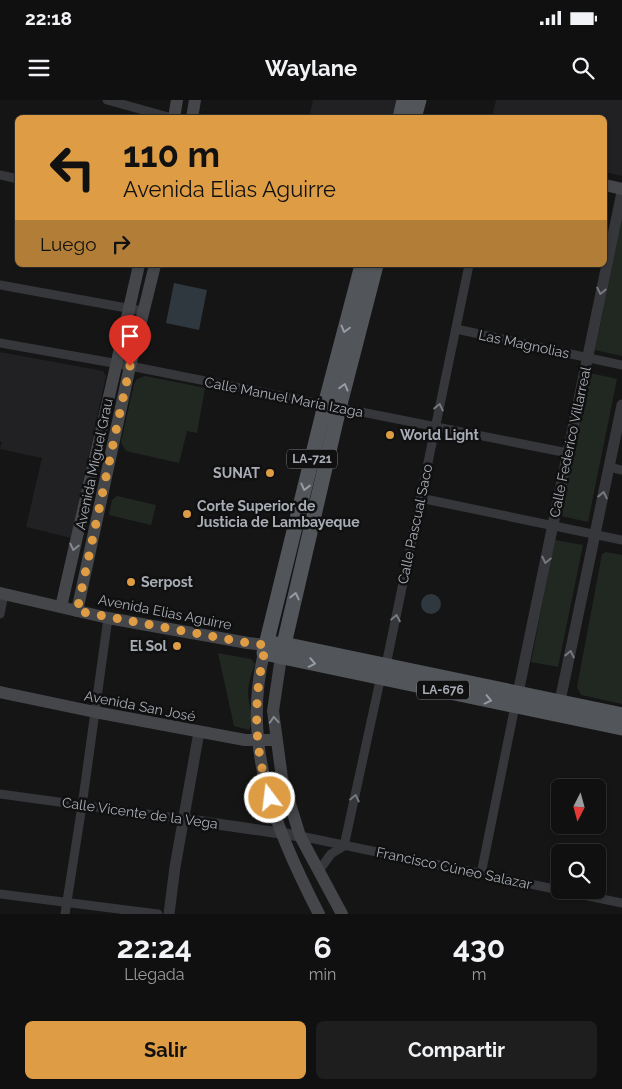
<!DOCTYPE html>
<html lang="es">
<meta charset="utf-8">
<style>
:root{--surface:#101010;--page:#1e1e1e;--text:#f1f3f6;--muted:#9c9d9f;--line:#303030;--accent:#de9d45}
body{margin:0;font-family:Raleway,sans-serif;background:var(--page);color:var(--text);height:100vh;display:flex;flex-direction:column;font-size:19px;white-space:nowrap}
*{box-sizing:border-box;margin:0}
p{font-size:16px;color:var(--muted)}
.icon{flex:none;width:28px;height:28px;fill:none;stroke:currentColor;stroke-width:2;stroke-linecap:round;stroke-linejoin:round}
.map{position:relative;height:814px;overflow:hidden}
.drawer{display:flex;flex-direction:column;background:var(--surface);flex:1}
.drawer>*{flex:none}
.banner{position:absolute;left:15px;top:15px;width:592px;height:152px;border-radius:8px;box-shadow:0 1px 4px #0004,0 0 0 1px var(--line);background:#de9d45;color:#111;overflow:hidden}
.needle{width:32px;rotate:186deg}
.fabs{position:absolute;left:551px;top:679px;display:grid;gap:10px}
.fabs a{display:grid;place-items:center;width:55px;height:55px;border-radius:8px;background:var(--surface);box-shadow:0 1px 4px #0004,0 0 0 1px var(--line);font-size:25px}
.pin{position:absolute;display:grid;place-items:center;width:42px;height:42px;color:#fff;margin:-51px -21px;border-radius:50% 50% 50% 0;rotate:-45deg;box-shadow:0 0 5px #0007}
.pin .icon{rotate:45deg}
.me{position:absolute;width:55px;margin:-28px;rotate:345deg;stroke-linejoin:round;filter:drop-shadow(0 0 4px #0008)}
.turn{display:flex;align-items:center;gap:18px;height:105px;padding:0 25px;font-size:22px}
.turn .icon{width:65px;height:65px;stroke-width:2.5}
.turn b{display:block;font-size:35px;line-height:42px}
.then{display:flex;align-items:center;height:48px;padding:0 25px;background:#0003;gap:10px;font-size:19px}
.eta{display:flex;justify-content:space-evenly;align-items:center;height:85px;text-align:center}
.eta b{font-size:30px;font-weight:700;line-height:35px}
.cta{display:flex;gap:10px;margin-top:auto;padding:10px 25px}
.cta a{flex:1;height:58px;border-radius:8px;background:var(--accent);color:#111;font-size:20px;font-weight:700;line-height:58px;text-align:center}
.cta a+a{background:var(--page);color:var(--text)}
.status{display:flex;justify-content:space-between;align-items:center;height:35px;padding:0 25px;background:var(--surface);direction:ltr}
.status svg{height:14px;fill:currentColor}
header{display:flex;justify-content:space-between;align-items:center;height:65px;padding:0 25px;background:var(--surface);font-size:22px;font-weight:700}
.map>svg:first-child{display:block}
.built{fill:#212123}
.green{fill:#212822}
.water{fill:#2f383e}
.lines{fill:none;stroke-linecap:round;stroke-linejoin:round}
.minor{stroke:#36373b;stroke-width:9}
.tertiary{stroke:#36373b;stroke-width:11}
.secondary{stroke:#44464a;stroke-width:12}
.primary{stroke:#525559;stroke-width:15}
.oneway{stroke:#75787e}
.oneway2{stroke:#979ba3}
.oneway3{stroke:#858990}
.route{stroke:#de9d45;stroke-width:9;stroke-dasharray:0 16.2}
.poi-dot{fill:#de9d45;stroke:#101011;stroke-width:2}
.labels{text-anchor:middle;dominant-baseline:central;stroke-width:5;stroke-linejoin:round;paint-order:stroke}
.shield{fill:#101011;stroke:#7a7e84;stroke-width:1}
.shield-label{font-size:12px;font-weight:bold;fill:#a8adb5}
.street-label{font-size:14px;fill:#a8adb5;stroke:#101011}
.poi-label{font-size:14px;font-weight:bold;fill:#a8adb5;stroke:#101011;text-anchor:start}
</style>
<div class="status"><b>22:18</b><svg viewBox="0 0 49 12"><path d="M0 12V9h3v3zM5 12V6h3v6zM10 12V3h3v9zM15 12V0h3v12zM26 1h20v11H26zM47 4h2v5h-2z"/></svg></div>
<header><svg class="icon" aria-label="menu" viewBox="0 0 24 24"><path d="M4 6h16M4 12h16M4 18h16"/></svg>Waylane<svg class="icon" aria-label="search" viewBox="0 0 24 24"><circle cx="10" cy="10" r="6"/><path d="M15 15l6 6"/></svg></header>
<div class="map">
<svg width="622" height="814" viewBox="0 0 622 814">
<rect width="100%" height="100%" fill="#151516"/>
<g class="built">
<path d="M 313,0 L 397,0 L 393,17 L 309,18 Z"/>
<path d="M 496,0 L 622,0 L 622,76 L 605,72 L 605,18 L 492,17 Z"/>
<path d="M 0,252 L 103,271 L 106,276 L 71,438 L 26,427 L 42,358 L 0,349 L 2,342 L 0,341 Z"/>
</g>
<g class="green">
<path d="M 622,119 L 622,256 L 595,250 Z"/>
<path d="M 590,273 L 617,279 L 588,422 L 561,416 Z"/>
<path d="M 145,276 L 205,288 L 197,333 L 187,331 L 179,363 L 126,351 L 121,342 L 134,284 L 137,279 Z"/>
<path d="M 117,396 L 156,405 L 151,425 L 109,415 L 112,400 Z"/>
<path d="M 555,440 L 583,445 L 558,567 L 531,562 Z"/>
<path d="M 606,452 L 622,455 L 622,604 L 581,595 L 577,587 L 602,454 Z"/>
<path d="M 218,553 L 251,559 L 255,564 C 251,575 248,584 248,595 C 249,608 255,618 249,630 L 234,626 Z"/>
</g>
<g class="water">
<path d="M 174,183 L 207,190 L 199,230 L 166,223 Z"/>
<circle cx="431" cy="504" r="10"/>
</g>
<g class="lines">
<g class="minor">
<path d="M 107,0 L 172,18"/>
<path d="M 0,75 L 18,79"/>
<path d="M 0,185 L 143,211"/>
<path d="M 456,229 L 622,265"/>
<path d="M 0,243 L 130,266 L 568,353"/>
<path d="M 609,367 L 622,370"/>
<path d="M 420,398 L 622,440"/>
<path d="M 0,514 L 4,494"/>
<path d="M 386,565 L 469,165"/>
<path d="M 0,694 L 183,719"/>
<path d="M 300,736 L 622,803"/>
<path d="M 344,746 L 381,576"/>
<path d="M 318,772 L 331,754 L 344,746"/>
<path d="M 481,774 L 515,606"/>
<path d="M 0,794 L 158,814"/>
<path d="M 65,814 L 82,706 L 108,518"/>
</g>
<g class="tertiary">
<path d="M 518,593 L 622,92"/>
<path d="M 560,601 L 622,305"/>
<path d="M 183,719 L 300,736"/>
<path d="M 169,814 L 175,767 L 199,632"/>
</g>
<g class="secondary">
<path d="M 174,18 L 177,0"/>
<path d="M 192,18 L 195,0"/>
<path d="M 605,85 L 622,89"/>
<path d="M 0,493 L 108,518 L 248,543 L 266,545"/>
<path d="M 61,507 L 139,165"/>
<path d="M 77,511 L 130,266 L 155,165"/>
<path d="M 264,553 C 241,648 276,731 319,814"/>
<path d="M 281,557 L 273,611 L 282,678 L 300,736 L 342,814"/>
<path d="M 0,592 L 95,612 L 245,640 L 276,640"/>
</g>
<g class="primary">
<path d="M 400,18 L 404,0"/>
<path d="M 414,18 L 419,0"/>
<path d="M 362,165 L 325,305 L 264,553 L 622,628"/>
<path d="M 276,544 L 293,546 L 622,615"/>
<path d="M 281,557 L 339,308 L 376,165"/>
</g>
</g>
<defs><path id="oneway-chevron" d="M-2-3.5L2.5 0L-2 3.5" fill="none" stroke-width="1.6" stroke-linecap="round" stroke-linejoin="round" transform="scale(1.25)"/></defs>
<g class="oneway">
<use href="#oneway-chevron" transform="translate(601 191) rotate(102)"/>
<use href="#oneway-chevron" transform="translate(439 307) rotate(-78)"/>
<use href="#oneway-chevron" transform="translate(603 395) rotate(-78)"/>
<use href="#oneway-chevron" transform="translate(546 460) rotate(102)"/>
<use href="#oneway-chevron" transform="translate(396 518) rotate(-79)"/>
<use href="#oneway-chevron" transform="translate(570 554) rotate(-78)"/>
<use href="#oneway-chevron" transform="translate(355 698) rotate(-78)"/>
</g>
<g class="oneway2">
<use href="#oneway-chevron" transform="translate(345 229) rotate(105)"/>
<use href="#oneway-chevron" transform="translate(344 287) rotate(-75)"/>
<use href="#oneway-chevron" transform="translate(305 387) rotate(104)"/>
<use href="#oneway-chevron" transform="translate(295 496) rotate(-77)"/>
<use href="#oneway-chevron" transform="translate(312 563) rotate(11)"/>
<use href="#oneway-chevron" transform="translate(488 600) rotate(13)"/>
</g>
<g class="oneway3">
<use href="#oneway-chevron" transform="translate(74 447) rotate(103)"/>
<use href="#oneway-chevron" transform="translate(274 620) rotate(-94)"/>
</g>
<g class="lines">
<path class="route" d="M 130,266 L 77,511 L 248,543 L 266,545 C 253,597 253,646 270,698"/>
</g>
<g class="poi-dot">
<circle cx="390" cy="335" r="5"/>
<circle cx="270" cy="373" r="5"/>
<circle cx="187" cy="414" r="5"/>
<circle cx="131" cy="482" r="5"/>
<circle cx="177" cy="546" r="5"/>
</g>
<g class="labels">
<g class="shield">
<rect x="287" y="349.5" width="50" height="19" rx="4"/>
<rect x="417" y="580.5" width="52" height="19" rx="4"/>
</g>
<g class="shield-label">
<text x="312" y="359">LA-721</text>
<text x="443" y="590">LA-676</text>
</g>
<g class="street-label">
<text transform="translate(524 244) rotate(12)">Las Magnolias</text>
<text transform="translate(284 297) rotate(11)">Calle Manuel María Izaga</text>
<text transform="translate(570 342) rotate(-78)">Calle Federico Villarreal</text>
<text transform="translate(94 364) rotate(-78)">Avenida Miguel Grau</text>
<text transform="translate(415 424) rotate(-78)">Calle Pascual Saco</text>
<text transform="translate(165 512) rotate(11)">Avenida Elias Aguirre</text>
<text transform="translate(140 606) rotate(11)">Avenida San José</text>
<text transform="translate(140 713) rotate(8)">Calle Vicente de la Vega</text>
<text transform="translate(454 768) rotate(12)">Francisco Cúneo Salazar</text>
</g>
<g class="poi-label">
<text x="400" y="335">World Light</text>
<text x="260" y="373" text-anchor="end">SUNAT</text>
<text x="197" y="406">Corte Superior de<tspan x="197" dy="16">Justicia de Lambayeque</tspan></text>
<text x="141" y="482">Serpost</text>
<text x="167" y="546" text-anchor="end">El Sol</text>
</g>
</g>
</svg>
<div class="fabs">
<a><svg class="needle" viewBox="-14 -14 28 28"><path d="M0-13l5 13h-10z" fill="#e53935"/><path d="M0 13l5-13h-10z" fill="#9c9d9f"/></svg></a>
<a><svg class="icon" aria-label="search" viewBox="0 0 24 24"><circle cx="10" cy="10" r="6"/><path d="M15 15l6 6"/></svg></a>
</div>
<div class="pin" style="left:130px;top:266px;background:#d93025"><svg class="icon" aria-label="arrive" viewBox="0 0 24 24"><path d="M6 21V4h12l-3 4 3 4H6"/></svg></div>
<svg class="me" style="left:270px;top:698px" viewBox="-20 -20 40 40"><circle r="17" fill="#de9d45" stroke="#fff" stroke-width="3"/><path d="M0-11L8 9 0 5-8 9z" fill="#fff"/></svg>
<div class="banner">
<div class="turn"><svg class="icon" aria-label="left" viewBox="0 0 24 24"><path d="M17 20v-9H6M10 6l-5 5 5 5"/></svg><div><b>110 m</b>Avenida Elias Aguirre</div></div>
<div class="then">Luego<svg class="icon" aria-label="right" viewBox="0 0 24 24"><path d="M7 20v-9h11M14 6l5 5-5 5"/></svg></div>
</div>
</div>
<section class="drawer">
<div class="eta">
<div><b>22:24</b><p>Llegada</p></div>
<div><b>6</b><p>min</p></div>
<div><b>430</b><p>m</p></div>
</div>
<div class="cta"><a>Salir</a><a>Compartir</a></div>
</section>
